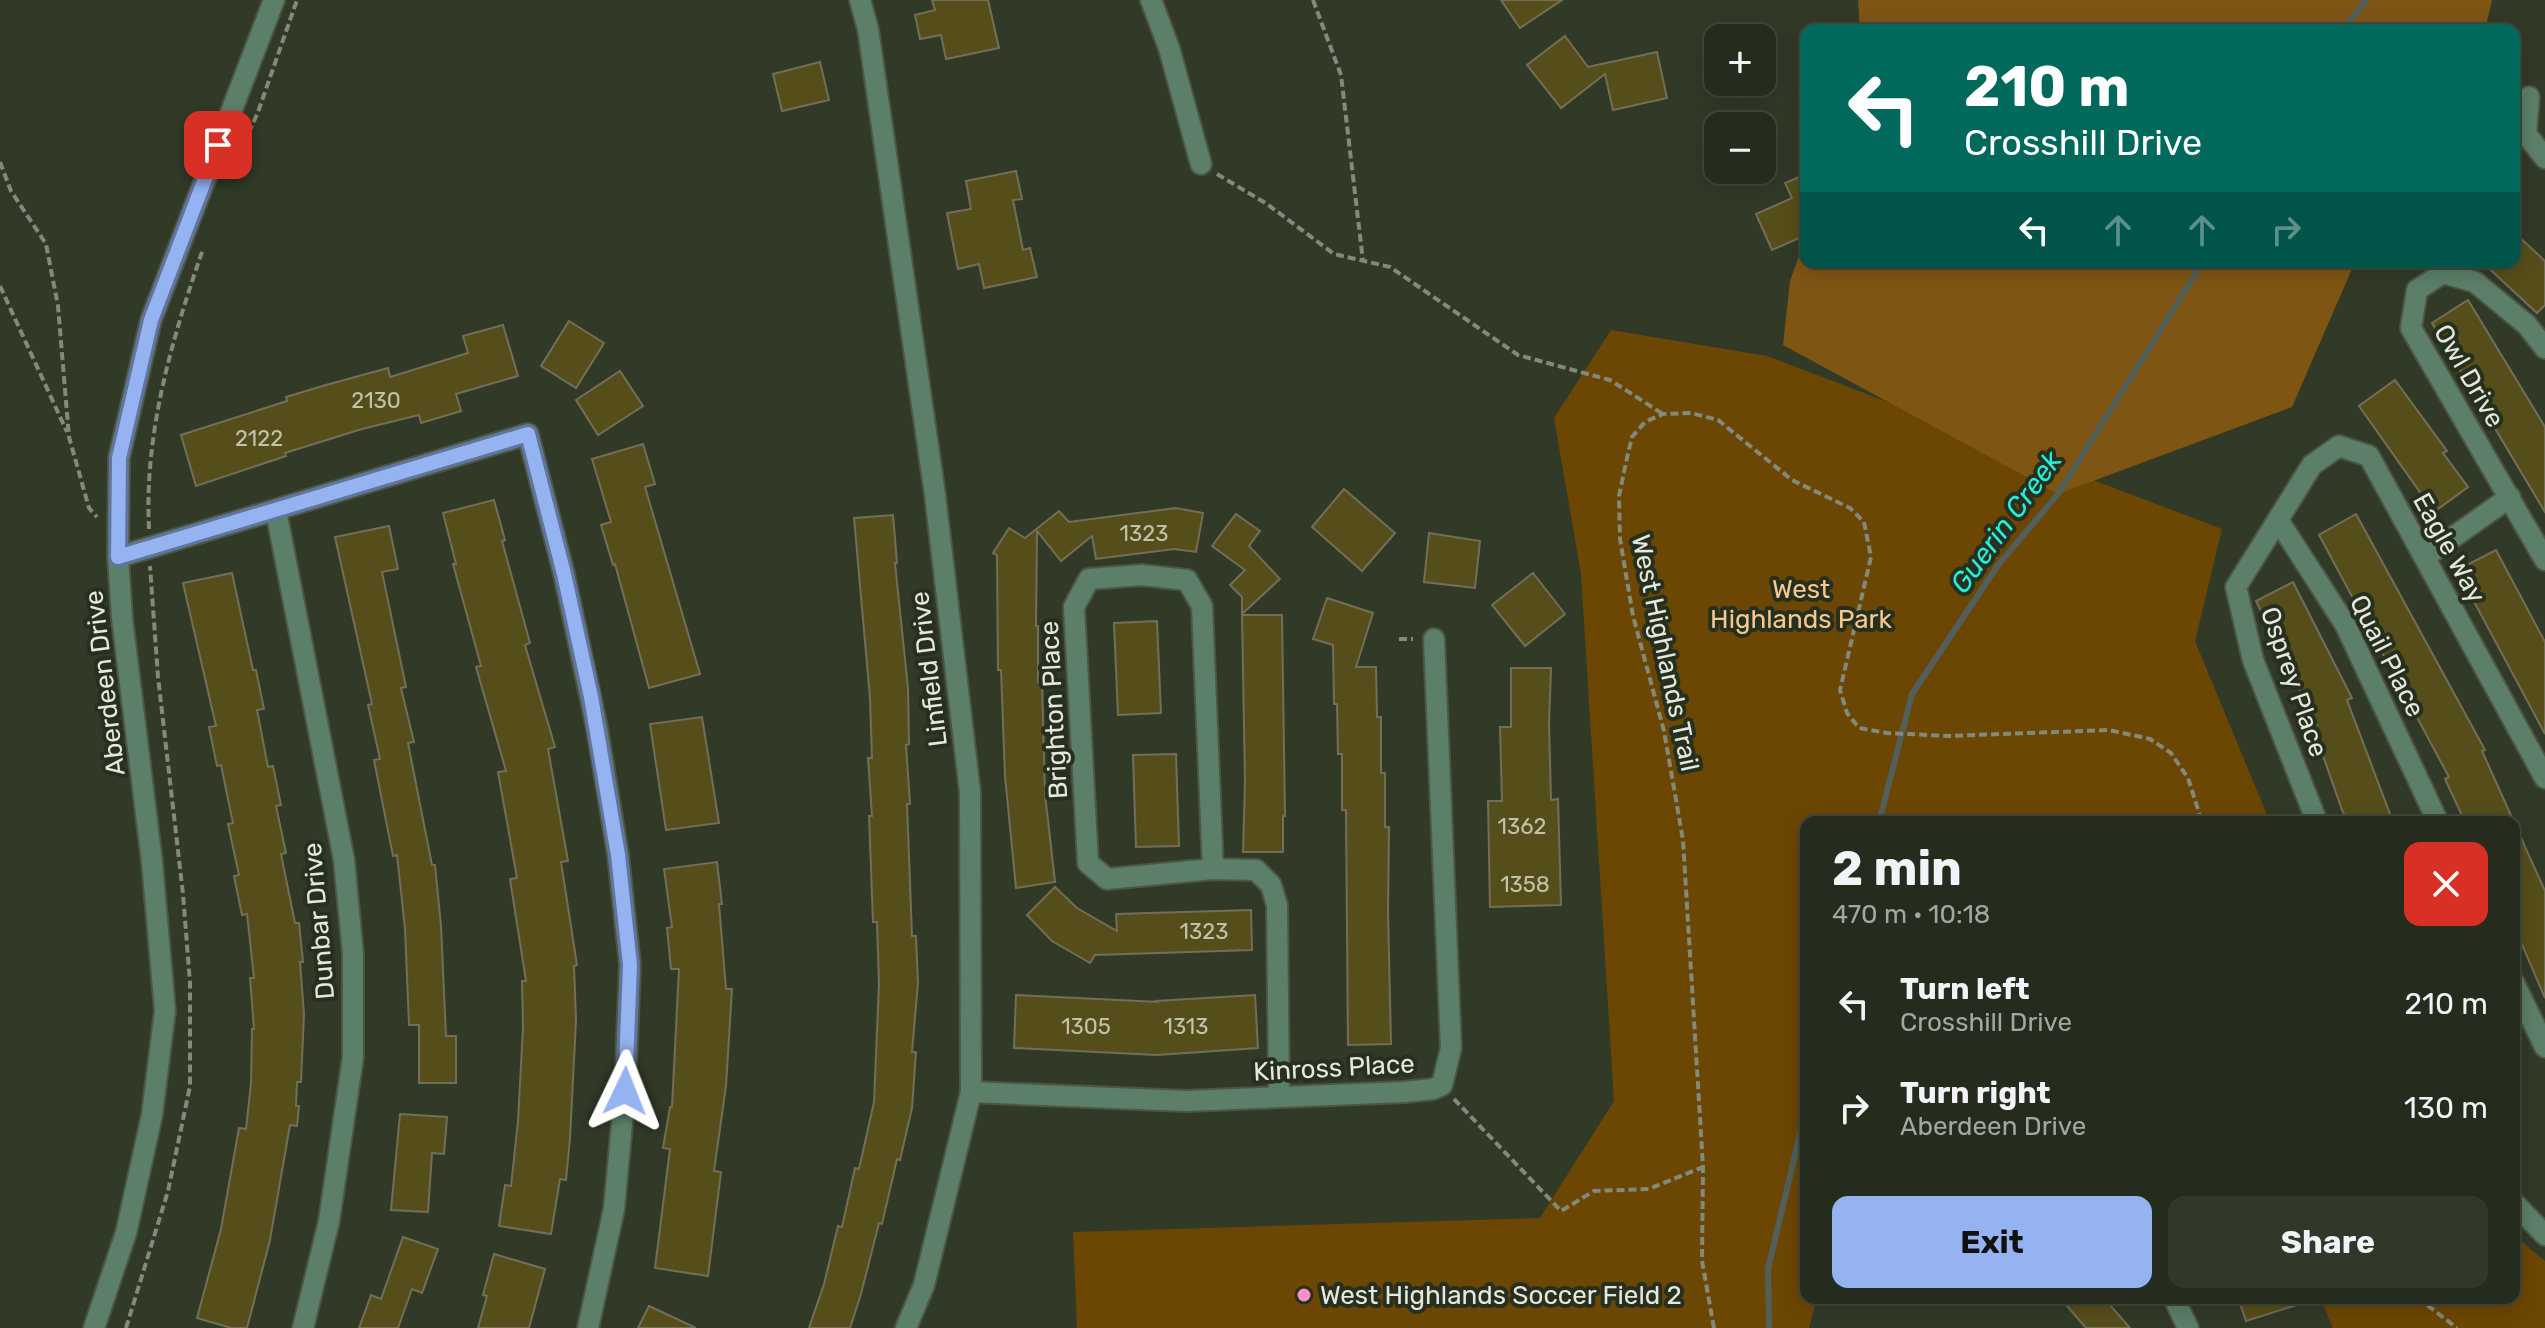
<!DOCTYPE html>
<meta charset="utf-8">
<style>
:root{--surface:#252c1d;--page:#31382a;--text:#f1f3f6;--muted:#a3a7a4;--line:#42483b;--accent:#95b2f1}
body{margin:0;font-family:Rubik,sans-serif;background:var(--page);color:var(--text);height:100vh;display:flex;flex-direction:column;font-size:30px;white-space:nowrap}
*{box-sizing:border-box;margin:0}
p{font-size:26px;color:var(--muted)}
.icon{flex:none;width:44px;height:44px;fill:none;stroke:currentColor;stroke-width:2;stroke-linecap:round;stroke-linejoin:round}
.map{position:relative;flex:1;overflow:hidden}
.panel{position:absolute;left:1800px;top:816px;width:720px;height:488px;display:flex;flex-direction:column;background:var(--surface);border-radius:16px;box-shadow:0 4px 20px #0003,0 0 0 2px var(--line)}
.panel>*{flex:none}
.banner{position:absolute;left:1800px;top:24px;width:720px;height:244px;border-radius:16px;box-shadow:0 4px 20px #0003,0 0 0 2px var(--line);background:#00695c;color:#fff;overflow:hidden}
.fabs{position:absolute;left:1704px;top:24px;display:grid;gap:16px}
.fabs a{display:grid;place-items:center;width:72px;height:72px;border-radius:16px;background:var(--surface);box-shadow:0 4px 20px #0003,0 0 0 2px var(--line);font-size:40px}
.pin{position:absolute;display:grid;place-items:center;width:68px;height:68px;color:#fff;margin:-34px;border-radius:16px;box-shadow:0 4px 12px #0006}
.me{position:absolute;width:88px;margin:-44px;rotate:2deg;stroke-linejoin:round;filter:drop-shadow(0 0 6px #0008)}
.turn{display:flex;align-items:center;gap:28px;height:168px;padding:0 32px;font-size:36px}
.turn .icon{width:104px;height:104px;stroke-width:2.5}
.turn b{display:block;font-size:56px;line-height:68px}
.lanes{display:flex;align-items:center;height:76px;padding:0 32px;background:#0003;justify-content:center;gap:40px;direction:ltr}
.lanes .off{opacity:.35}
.round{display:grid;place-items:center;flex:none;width:84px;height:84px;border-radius:16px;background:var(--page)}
.summary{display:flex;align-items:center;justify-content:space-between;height:136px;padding:0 32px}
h1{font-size:48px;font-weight:700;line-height:60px}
.primary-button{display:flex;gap:16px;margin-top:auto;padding:16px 32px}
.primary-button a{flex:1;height:92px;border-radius:16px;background:var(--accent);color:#111;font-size:32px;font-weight:700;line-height:92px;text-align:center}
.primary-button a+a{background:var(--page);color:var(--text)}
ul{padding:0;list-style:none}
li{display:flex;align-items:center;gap:24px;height:104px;padding:0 32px}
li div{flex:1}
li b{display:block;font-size:30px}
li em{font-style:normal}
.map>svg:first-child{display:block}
.green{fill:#6c4603}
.forest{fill:#7f5514}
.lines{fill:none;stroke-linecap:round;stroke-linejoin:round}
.stream{stroke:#51605a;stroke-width:6}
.building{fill:#564e1a;stroke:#726e58;stroke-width:2}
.minor-casing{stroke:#4d5644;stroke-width:24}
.path{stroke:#828a7a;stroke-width:4;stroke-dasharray:8 4;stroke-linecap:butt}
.minor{stroke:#5b7f68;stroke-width:20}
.route-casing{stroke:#61749d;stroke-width:20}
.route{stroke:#95b2f1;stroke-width:14}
.poi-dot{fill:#fb8fc6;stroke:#27301e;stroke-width:3}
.labels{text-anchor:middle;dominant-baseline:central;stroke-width:8;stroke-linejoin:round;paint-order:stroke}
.number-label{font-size:22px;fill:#c0c2ac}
.street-label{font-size:26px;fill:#e3e9dd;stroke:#27301e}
.park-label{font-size:26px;fill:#f5c88f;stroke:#27301e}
.poi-label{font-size:26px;fill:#e3e9dd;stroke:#27301e;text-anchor:start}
.water-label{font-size:28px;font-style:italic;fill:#22f0dc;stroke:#27301e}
</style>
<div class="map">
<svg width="2545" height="1328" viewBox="0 0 2545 1328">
<rect width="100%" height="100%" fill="#313a27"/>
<g class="green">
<path d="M 1611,330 L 1767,356 L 2222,529 L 2195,641 L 2270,822 L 1806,822 L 1806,1298 L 1817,1298 L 1809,1328 L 1077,1328 L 1073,1232 L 1540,1218 L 1614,1101 L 1581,574 L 1554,418 Z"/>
<path d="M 2514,1235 L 2545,1261 L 2545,1328 L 2333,1328 L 2320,1298 L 2514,1298 Z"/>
</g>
<g class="forest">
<path d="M 1858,0 L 2492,0 L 2485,30 L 1860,30 Z"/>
<path d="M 1806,236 L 1806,262 L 2355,262 L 2292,407 L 2058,494 L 1783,345 L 1790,281 Z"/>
</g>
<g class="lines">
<g class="stream">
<path d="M 2342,30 L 2366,0"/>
<path d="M 1879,822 L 1912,694 L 1998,565 L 2058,494 L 2203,262"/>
<path d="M 1769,1328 L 1768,1269 L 1806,1108"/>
</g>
</g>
<g class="building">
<path d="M 932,0 L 988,0 L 999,48 L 946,59 L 941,35 L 920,39 L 915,15 L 935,10 Z"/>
<path d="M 1501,0 L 1562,0 L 1520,28 Z"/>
<path d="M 1565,36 L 1588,67 L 1657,52 L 1667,98 L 1613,110 L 1605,74 L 1561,108 L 1527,65 Z"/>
<path d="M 820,62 L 829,100 L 782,111 L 773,74 Z"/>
<path d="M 1016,171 L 1022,199 L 1013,200 L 1023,250 L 1030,248 L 1037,277 L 984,288 L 979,264 L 958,269 L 947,213 L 971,209 L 966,181 Z"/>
<path d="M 1806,174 L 1806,235 L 1772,250 L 1756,214 L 1792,198 L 1785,183 Z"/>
<path d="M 2514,232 L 2545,261 L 2545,305 L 2537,313 L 2482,262 L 2514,262 Z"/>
<path d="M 2468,300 L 2545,427 L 2545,512 L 2432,323 Z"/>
<path d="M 569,321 L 604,343 L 576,388 L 541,366 Z"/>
<path d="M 503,325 L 518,376 L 456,394 L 461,411 L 421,423 L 419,415 L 362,429 L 285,453 L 286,456 L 196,486 L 181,435 L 287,401 L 286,397 L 326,385 L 388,368 L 390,377 L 468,353 L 463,336 Z"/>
<path d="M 620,371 L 643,406 L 598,435 L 576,400 Z"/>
<path d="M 2395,380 L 2447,451 L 2443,453 L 2468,487 L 2434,512 L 2359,406 Z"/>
<path d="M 643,444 L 655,484 L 645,487 L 700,674 L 649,688 L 615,564 L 613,565 L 601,525 L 611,522 L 592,459 Z"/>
<path d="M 1344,489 L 1395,533 L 1362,571 L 1312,527 Z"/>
<path d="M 494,500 L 505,540 L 502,541 L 530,643 L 525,645 L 555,747 L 548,749 L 568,861 L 561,862 L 577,965 L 574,966 L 576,1021 L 570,1138 L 566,1180 L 560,1179 L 551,1234 L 499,1226 L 505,1185 L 511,1186 L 518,1121 L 523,1027 L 522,981 L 526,981 L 510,879 L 517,878 L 498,772 L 506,771 L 476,667 L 481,666 L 453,564 L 456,564 L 443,513 Z"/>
<path d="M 1176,508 L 1203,513 L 1196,552 L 1174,549 L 1096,559 L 1092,536 L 1061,561 L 1037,531 L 1036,626 L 1038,626 L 1038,682 L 1042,682 L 1045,794 L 1055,882 L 1016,888 L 1005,776 L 1001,670 L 998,670 L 997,555 L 993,553 L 1009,528 L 1025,538 L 1059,511 L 1069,522 Z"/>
<path d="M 1236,514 L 1260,531 L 1249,546 L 1280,579 L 1242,614 L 1242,597 L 1230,585 L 1245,570 L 1212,546 Z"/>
<path d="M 2356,514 L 2485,750 L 2482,751 L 2514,822 L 2465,822 L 2445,779 L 2449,777 L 2319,535 Z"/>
<path d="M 893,515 L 897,563 L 895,563 L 908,688 L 909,744 L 906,745 L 910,804 L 907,804 L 912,936 L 916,936 L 918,983 L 912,1052 L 916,1052 L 912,1108 L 900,1160 L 897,1159 L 882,1224 L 879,1223 L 861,1294 L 850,1328 L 809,1328 L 824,1284 L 838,1226 L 842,1227 L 855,1168 L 859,1169 L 874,1102 L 879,984 L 877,922 L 873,922 L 869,816 L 872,816 L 868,758 L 872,758 L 870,698 L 854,518 Z"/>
<path d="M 389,526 L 398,569 L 382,572 L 406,687 L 401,688 L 414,742 L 408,743 L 432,865 L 435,865 L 441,926 L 446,1036 L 456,1036 L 456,1083 L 419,1083 L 419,1025 L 409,1025 L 405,929 L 397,855 L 393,856 L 374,760 L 380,759 L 368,705 L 372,704 L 335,537 Z"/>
<path d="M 1429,533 L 1480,541 L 1475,588 L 1424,582 Z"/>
<path d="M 2496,550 L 2545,642 L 2545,734 L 2457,570 Z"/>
<path d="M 232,573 L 253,670 L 256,670 L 264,709 L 257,710 L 268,767 L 273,766 L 281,805 L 276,806 L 286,853 L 281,854 L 295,923 L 299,923 L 303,962 L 300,962 L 304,1014 L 301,1082 L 297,1082 L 296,1106 L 299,1106 L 297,1126 L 290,1125 L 270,1240 L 247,1328 L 231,1328 L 197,1318 L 221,1229 L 239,1128 L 246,1129 L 251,1083 L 252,1029 L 254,1029 L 250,978 L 254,978 L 247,914 L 242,915 L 234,876 L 239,875 L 228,824 L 233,823 L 221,765 L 217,766 L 209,727 L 216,726 L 183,583 Z"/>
<path d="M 1533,573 L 1565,614 L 1525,646 L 1492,605 Z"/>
<path d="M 2293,582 L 2352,698 L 2347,700 L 2393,822 L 2348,822 L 2342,810 L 2313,727 L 2317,725 L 2256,601 Z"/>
<path d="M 1327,598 L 1373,613 L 1356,667 L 1376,667 L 1377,717 L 1381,717 L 1381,773 L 1385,773 L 1385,827 L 1389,827 L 1388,911 L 1391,1044 L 1348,1045 L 1346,810 L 1342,810 L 1342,754 L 1338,754 L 1337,704 L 1334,704 L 1333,645 L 1313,639 Z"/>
<path d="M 1242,615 L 1282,615 L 1285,816 L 1283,816 L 1283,852 L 1243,852 L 1245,781 Z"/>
<path d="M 1157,621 L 1161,713 L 1118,715 L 1114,623 Z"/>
<path d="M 1511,668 L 1551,668 L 1549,724 L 1551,800 L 1558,799 L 1561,905 L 1490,907 L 1488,801 L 1502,801 L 1500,727 L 1511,727 Z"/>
<path d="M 702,717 L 719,823 L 666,830 L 650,724 Z"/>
<path d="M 1176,754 L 1179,846 L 1136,847 L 1133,755 Z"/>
<path d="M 2514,822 L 2545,891 L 2545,998 L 2514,926 Z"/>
<path d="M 717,862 L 722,904 L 719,904 L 726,989 L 732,989 L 726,1086 L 714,1171 L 721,1172 L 708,1276 L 655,1268 L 670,1149 L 663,1148 L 670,1107 L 672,1107 L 679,969 L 671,969 L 667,928 L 672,927 L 664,869 Z"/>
<path d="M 1055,887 L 1077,908 L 1117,931 L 1116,914 L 1251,910 L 1252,950 L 1095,955 L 1090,963 L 1052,941 L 1027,915 Z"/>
<path d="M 1016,995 L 1159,1002 L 1155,1001 L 1255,995 L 1258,1048 L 1157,1055 L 1014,1048 Z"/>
<path d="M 400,1114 L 447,1117 L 444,1154 L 432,1153 L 428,1212 L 391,1210 Z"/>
<path d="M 403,1237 L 438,1249 L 422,1293 L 412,1289 L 398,1328 L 359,1328 L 371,1295 L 381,1299 Z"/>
<path d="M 494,1254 L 545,1269 L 529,1328 L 478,1328 L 487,1296 L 483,1295 Z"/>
<path d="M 2060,1298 L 2104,1298 L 2130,1328 L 2086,1328 Z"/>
<path d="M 2238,1298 L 2305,1298 L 2306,1302 L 2246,1321 Z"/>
<path d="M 649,1306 L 696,1328 L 638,1328 Z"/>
</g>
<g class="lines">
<defs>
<g id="minor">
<path d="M 860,0 L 868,29 L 935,495 L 970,792 L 971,1092 L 924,1285 L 906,1328"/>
<path d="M 1151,0 L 1169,48 L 1201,164"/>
<path d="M 2529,97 L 2526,134 L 2545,158"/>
<path d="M 2545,348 L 2527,325 L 2475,282 L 2443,273 L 2417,290 L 2411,328 L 2545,560"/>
<path d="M 276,511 L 344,860 L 353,954 L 353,1057 L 329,1221 L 303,1328"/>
<path d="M 2278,520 L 2345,624 L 2438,822"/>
<path d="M 118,557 L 528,434 L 564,574 L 597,728 L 618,855 L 630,965 L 625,1091 L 614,1209 L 588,1328"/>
<path d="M 2425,557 L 2510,497"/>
<path d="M 2317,822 L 2253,660 L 2236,587 L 2312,465 L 2339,446 L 2369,456 L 2545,778"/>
<path d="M 1213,869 L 1107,879 L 1088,863 L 1074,607 L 1089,579 L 1142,575 L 1187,580 L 1202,606 L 1213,869 L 1256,870 L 1271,885 L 1277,905 L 1279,1096"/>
<path d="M 2514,983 L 2545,1047"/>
<path d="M 971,1092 L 1186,1101 L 1405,1092 L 1433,1089 L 1442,1085 L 1451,1048 L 1434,639"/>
<path d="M 2514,1203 L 2545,1235"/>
<path d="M 2174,1298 L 2188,1328"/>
<path d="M 94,1328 L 126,1233 L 152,1115 L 165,1011 L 152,862 L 122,618 L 118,557 L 119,458 L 151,320 L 274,0"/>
</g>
</defs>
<use href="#minor" class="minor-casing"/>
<g class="path">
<path d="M 1313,0 L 1341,75 L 1363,261"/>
<path d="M 239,155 L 258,112 L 297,0"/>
<path d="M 0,162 L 11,191 L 46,244 L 58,306 L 69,437 L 89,508 L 97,517"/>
<path d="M 1217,174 L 1267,204 L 1334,254 L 1390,267 L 1518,355 L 1610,380 L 1663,414"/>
<path d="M 0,286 L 67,432"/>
<path d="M 149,529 C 144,433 172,339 203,249"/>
<path d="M 1399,639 L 1413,639"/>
<path d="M 1454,1099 L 1561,1211 L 1594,1191 L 1649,1189 L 1703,1167"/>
<path d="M 2418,1298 L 2457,1328"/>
<path d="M 126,1328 L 168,1191 L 190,1086 L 190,983 L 183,894 L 158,677 L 150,566"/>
<path d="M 1714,1328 L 1702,1261 L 1703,1167 L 1683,840 L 1664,731 L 1633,616 L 1620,539 L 1619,496 L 1627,458 L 1632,437 L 1645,422 L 1663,414 L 1691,413 L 1718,420 L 1792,480 L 1850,508 L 1864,522 L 1871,557 L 1840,690 L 1847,713 L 1859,728 L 1887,733 L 1949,736 L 2109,730 L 2150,739 L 2171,753 L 2188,778 L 2202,822"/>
</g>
<use href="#minor" class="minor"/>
</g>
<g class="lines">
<defs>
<path id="route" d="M 218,145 L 151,320 L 119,458 L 118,557 L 528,434 L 564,574 L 591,697 L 618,855 L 630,965 L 625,1091"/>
</defs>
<use href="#route" class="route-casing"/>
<use href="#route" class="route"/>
</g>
<circle class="poi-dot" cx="1304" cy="1295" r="8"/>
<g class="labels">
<g class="number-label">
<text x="376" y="400">2130</text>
<text x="259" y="438">2122</text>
<text x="1144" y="533">1323</text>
<text x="1522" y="826">1362</text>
<text x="1525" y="884">1358</text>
<text x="1204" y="931">1323</text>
<text x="1086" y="1026">1305</text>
<text x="1186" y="1026">1313</text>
</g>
<g class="street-label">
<text transform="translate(2469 376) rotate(60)">Owl Drive</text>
<text transform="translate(2449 548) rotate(61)">Eagle Way</text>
<text transform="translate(1665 653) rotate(78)">West Highlands Trail</text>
<text transform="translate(2387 656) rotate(63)">Quail Place</text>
<text transform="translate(929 669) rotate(-97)">Linfield Drive</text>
<text transform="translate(2294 682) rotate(71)">Osprey Place</text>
<text transform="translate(105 683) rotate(-97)">Aberdeen Drive</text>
<text transform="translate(1054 710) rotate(-93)">Brighton Place</text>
<text transform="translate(319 921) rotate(-95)">Dunbar Drive</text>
<text transform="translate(1334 1068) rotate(-3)">Kinross Place</text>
</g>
<g class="park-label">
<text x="1801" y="589">West<tspan x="1801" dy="30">Highlands Park</tspan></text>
</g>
<g class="poi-label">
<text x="1320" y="1295">West Highlands Soccer Field 2</text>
</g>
<g class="water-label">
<text transform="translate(2006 522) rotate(-54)">Guerin Creek</text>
</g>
</g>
</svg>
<div class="fabs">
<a>+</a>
<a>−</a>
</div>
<div class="pin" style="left:218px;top:145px;background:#d93025"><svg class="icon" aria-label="arrive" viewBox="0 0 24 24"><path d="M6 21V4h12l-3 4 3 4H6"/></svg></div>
<svg class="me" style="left:625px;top:1091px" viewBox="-20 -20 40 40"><path d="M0-17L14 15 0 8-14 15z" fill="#95b2f1" stroke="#fff" stroke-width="4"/></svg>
<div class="banner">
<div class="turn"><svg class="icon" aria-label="left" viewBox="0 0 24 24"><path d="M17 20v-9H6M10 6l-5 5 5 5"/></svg><div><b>210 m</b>Crosshill Drive</div></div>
<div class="lanes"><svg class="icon" aria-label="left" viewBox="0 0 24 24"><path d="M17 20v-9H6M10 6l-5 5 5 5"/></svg><svg class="icon off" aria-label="ahead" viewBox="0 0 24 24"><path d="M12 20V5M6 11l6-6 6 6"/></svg><svg class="icon off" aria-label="ahead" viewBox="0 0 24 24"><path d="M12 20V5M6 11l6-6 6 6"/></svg><svg class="icon off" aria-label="right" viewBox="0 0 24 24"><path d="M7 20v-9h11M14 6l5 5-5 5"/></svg></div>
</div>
<section class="panel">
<div class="summary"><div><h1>2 min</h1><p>470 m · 10:18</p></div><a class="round" style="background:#d93025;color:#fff"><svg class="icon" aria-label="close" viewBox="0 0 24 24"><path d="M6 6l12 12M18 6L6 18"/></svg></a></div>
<ul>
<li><svg class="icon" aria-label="left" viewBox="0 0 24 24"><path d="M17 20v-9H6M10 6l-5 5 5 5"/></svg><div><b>Turn left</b><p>Crosshill Drive</p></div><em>210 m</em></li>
<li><svg class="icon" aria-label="right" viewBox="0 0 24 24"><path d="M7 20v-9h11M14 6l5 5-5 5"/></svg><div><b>Turn right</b><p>Aberdeen Drive</p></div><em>130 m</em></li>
</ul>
<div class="primary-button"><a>Exit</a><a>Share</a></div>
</section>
</div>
